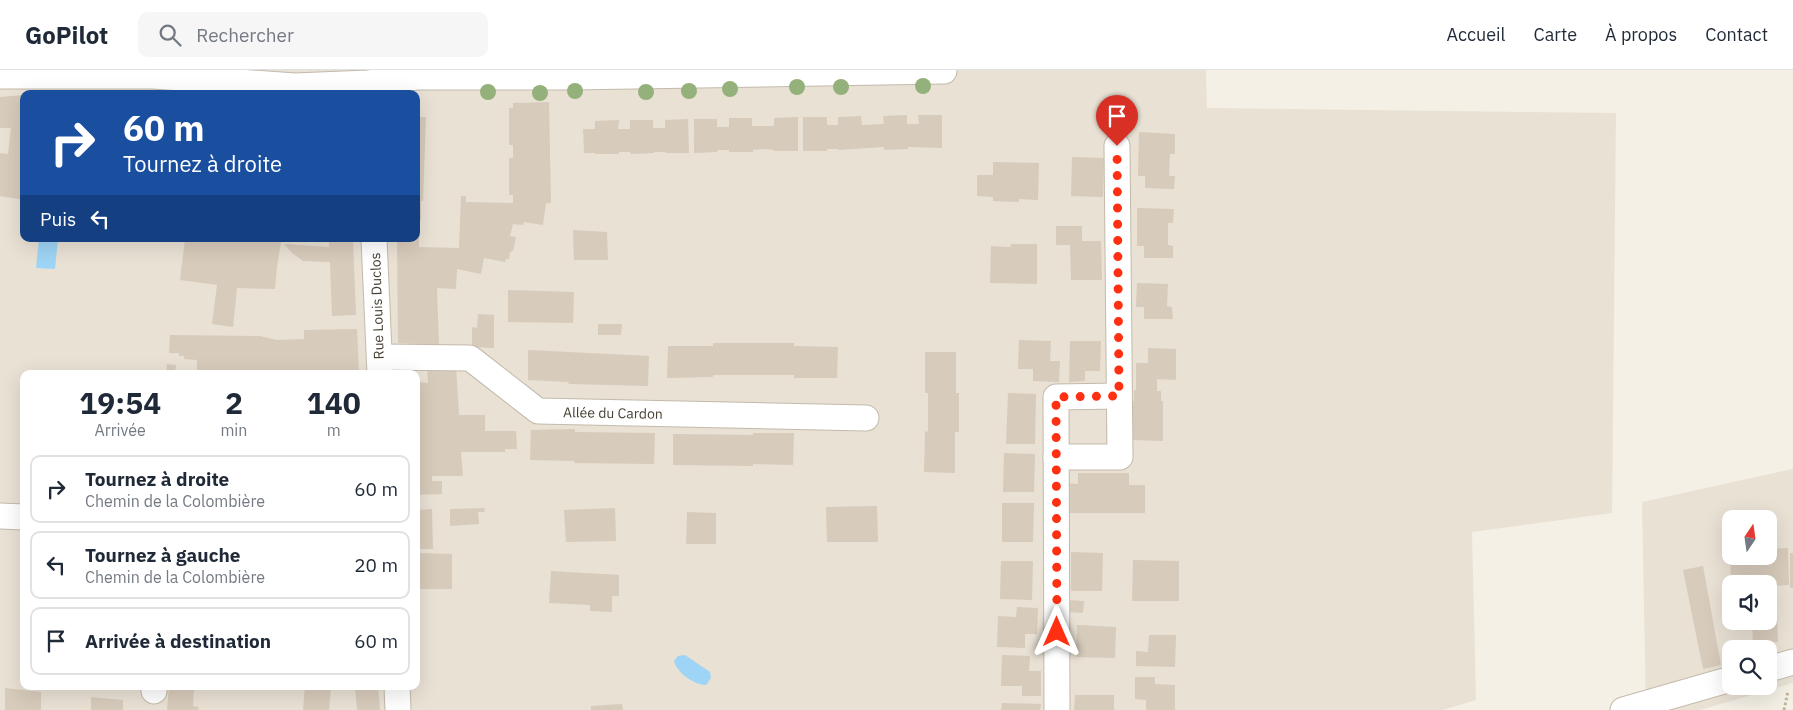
<!DOCTYPE html>
<html lang="fr">
<meta charset="utf-8">
<style>
:root{--surface:#fff;--page:#f6f6f7;--text:#1f2937;--muted:#747a83;--line:#e0e1e3}
body{margin:0;font-family:"IBM Plex Sans",sans-serif;background:var(--page);color:var(--text);height:100vh;display:flex;flex-direction:column;font-size:19px;white-space:nowrap}
*{box-sizing:border-box;margin:0}
p{font-size:16px;color:var(--muted)}
.icon{flex:none;width:28px;height:28px;fill:none;stroke:currentColor;stroke-width:2;stroke-linecap:round;stroke-linejoin:round}
.map{position:relative;flex:1;overflow:hidden}
.drawer{position:absolute;left:20px;top:300px;width:400px;height:320px;display:flex;flex-direction:column;background:var(--surface);border-radius:10px;box-shadow:0 5px 20px #0002}
.drawer>*{flex:none}
.banner{position:absolute;left:20px;top:20px;width:400px;height:152px;border-radius:10px;box-shadow:0 5px 20px #0002;background:#1a4fa0;color:#fff;overflow:hidden}
.needle{width:32px;rotate:13deg}
.tools{position:absolute;left:1722px;top:440px;display:grid;gap:10px}
.tools a{display:grid;place-items:center;width:55px;height:55px;border-radius:10px;background:var(--surface);box-shadow:0 5px 20px #0002;font-size:25px}
.pin{position:absolute;display:grid;place-items:center;width:42px;height:42px;color:#fff;margin:-51px -21px;border-radius:50% 50% 50% 0;rotate:-45deg;box-shadow:0 0 5px #0007}
.pin .icon{rotate:45deg}
.me{position:absolute;width:55px;margin:-28px;rotate:0deg;stroke-linejoin:round;filter:drop-shadow(0 0 4px #0008)}
.turn{display:flex;align-items:center;gap:18px;height:105px;padding:0 20px;font-size:22px}
.turn .icon{width:65px;height:65px;stroke-width:2.5}
.turn b{display:block;font-size:35px;line-height:42px}
.then{display:flex;align-items:center;height:48px;padding:0 20px;background:#0003;gap:10px;font-size:19px}
.eta{display:flex;justify-content:space-evenly;align-items:center;height:85px;text-align:center}
.eta b{font-size:30px;font-weight:700;line-height:35px}
ul{padding:0;list-style:none}
li{display:flex;align-items:center;gap:15px;height:68px;margin:0 10px 8px;padding:0 10px;border:2px solid var(--line);border-radius:10px}
li div{flex:1}
li b{display:block;font-size:19px}
li em{font-style:normal}
header{display:flex;align-items:center;gap:30px;box-sizing:border-box;height:70px;padding:0 25px;background:var(--surface);border-bottom:1px solid var(--line)}
header strong{font-size:24px}
nav{display:flex;gap:28px;margin-inline-start:auto;font-size:18px}
.search{width:350px;height:45px;background:var(--page);display:flex;align-items:center;gap:12px;box-sizing:border-box;padding:0 18px;border-radius:10px;color:var(--muted);font-size:19px}
.map>svg:first-child{display:block}
.residential{fill:#e9e1d4;fill-rule:evenodd}
.water{fill:#9ed4f5}
.building{fill:#d7cbbb}
.lines{fill:none;stroke-linecap:round;stroke-linejoin:round}
.minor-casing{stroke:#c3baab;stroke-width:27}
.path{stroke:#c3b398;stroke-width:3;stroke-dasharray:2.5 2.5;stroke-linecap:butt}
.minor{stroke:#fff;stroke-width:25}
.tree{fill:#95b17b}
.route{stroke:#ff3012;stroke-width:9;stroke-dasharray:0 16.2}
.labels{text-anchor:middle;dominant-baseline:central;stroke-width:4;stroke-linejoin:round;paint-order:stroke}
.street-label{font-size:14px;fill:#484035;stroke:#fff}
</style>
<header>
<strong>GoPilot</strong>
<div class="search"><svg class="icon" aria-label="search" viewBox="0 0 24 24"><circle cx="10" cy="10" r="6"/><path d="M15 15l6 6"/></svg>Rechercher</div>
<nav><a>Accueil</a><a>Carte</a><a>À propos</a><a>Contact</a></nav>
</header>
<div class="map">
<svg width="1793" height="640" viewBox="0 0 1793 640">
<rect width="100%" height="100%" fill="#f4f0e6"/>
<g class="residential">
<path d="M 0,0 L 1206,0 L 1207,38 L 1616,43 L 1612,443 L 1472,462 L 1476,630 L 1443,640 L 0,640 ZM 24,24 L 416,24 L 416,169 L 24,169 ZM 24,304 L 416,304 L 416,616 L 24,616 Z"/>
<path d="M 1793,399 L 1793,613 L 1700,640 L 1646,640 L 1642,432 ZM 1731,449 L 1769,449 L 1769,486 L 1731,486 ZM 1731,514 L 1769,514 L 1769,551 L 1731,551 ZM 1731,579 L 1769,579 L 1769,616 L 1731,616 Z"/>
</g>
<g class="water">
<path d="M 39,169 L 58,169 L 55,199 L 36,198 Z"/>
<path d="M 685,585 L 710,602 L 711,608 L 706,615 C 694,615 677,603 674,591 L 678,586 Z"/>
</g>
<g class="building">
<path d="M 154,20 L 178,21 L 178,24 L 154,24 Z"/>
<path d="M 130,21 L 130,24 L 101,24 L 101,22 Z"/>
<path d="M 24,25 L 24,130 L 0,126 L 0,83 L 8,84 L 11,58 L 0,58 L 0,27 Z"/>
<path d="M 549,32 L 551,133 L 546,133 L 543,155 L 524,152 L 523,155 L 513,154 L 510,166 L 516,167 L 513,181 L 510,182 L 509,189 L 506,189 L 505,192 L 484,188 L 481,204 L 457,199 L 456,219 L 437,218 L 439,275 L 398,273 L 397,169 L 416,169 L 416,166 L 419,166 L 419,177 L 459,178 L 461,126 L 466,126 L 466,132 L 513,133 L 513,125 L 509,125 L 509,88 L 513,88 L 513,75 L 509,75 L 509,38 L 513,38 L 513,33 Z"/>
<path d="M 907,45 L 907,54 L 919,54 L 918,45 L 942,45 L 942,78 L 908,77 L 908,79 L 884,80 L 884,77 L 839,80 L 838,79 L 827,79 L 827,81 L 803,81 L 803,47 L 827,47 L 827,55 L 838,55 L 838,47 L 861,46 L 862,55 L 884,54 L 883,46 Z"/>
<path d="M 416,47 L 426,47 L 423,131 L 421,131 L 421,150 L 416,150 Z"/>
<path d="M 798,47 L 798,81 L 774,81 L 775,80 L 764,79 L 753,80 L 753,82 L 729,82 L 729,80 L 718,80 L 717,82 L 694,83 L 694,49 L 717,49 L 717,57 L 729,57 L 729,48 L 752,48 L 752,56 L 774,56 L 774,48 Z"/>
<path d="M 688,49 L 689,83 L 666,83 L 665,82 L 654,82 L 654,83 L 631,84 L 630,82 L 619,82 L 619,84 L 595,84 L 595,83 L 584,83 L 583,59 L 595,59 L 595,51 L 619,50 L 618,59 L 630,59 L 630,50 L 653,50 L 653,58 L 665,58 L 665,50 Z"/>
<path d="M 1139,62 L 1175,64 L 1175,84 L 1170,84 L 1169,106 L 1175,106 L 1174,119 L 1145,118 L 1145,106 L 1138,106 Z"/>
<path d="M 1072,87 L 1104,88 L 1103,127 L 1071,126 Z"/>
<path d="M 993,92 L 1039,93 L 1038,130 L 1019,129 L 1019,132 L 993,131 L 993,127 L 977,126 L 977,105 L 993,105 Z"/>
<path d="M 1137,138 L 1174,139 L 1173,153 L 1168,153 L 1168,175 L 1173,176 L 1173,188 L 1144,188 L 1144,176 L 1137,176 Z"/>
<path d="M 1056,156 L 1082,156 L 1082,171 L 1101,171 L 1102,210 L 1071,210 L 1070,175 L 1056,175 Z"/>
<path d="M 573,160 L 607,162 L 608,190 L 574,190 Z"/>
<path d="M 185,169 L 278,169 L 281,172 L 277,197 L 275,219 L 237,218 L 233,257 L 212,254 L 217,215 L 180,210 Z"/>
<path d="M 329,169 L 353,169 L 356,245 L 332,246 L 330,192 L 303,191 L 292,183 L 284,174 L 329,177 Z"/>
<path d="M 1011,174 L 1037,174 L 1037,214 L 990,213 L 991,176 L 1010,177 Z"/>
<path d="M 1137,213 L 1168,214 L 1167,236 L 1172,237 L 1173,249 L 1144,249 L 1144,237 L 1136,237 Z"/>
<path d="M 508,220 L 574,222 L 573,253 L 508,252 Z"/>
<path d="M 478,244 L 494,245 L 494,278 L 472,277 L 472,257 L 477,258 Z"/>
<path d="M 598,254 L 622,254 L 621,265 L 598,265 Z"/>
<path d="M 357,259 L 359,304 L 251,304 L 197,302 L 197,290 L 184,289 L 184,286 L 179,286 L 179,283 L 169,283 L 170,265 L 260,266 L 277,270 L 304,269 L 304,260 Z"/>
<path d="M 1019,270 L 1051,271 L 1050,291 L 1060,291 L 1059,312 L 1033,311 L 1033,299 L 1018,299 Z"/>
<path d="M 1070,271 L 1101,271 L 1100,301 L 1085,301 L 1085,311 L 1069,312 Z"/>
<path d="M 713,273 L 794,273 L 794,276 L 838,277 L 837,308 L 794,308 L 794,305 L 713,305 L 713,307 L 667,308 L 668,276 L 713,276 Z"/>
<path d="M 1148,278 L 1176,279 L 1176,310 L 1157,309 L 1157,321 L 1161,321 L 1161,331 L 1163,331 L 1163,371 L 1131,370 L 1132,331 L 1134,331 L 1134,320 L 1136,320 L 1136,293 L 1148,293 Z"/>
<path d="M 528,280 L 649,286 L 648,316 L 569,314 L 568,312 L 528,310 Z"/>
<path d="M 925,282 L 956,282 L 956,323 L 959,323 L 959,362 L 955,362 L 955,403 L 924,402 L 925,361 L 928,362 L 928,323 L 925,323 Z"/>
<path d="M 167,294 L 176,295 L 175,304 L 166,304 Z"/>
<path d="M 427,295 L 456,296 L 459,345 L 485,345 L 485,361 L 516,361 L 517,379 L 505,379 L 505,382 L 461,382 L 463,406 L 432,406 L 432,411 L 442,411 L 442,424 L 416,425 L 416,312 L 428,313 Z"/>
<path d="M 1008,323 L 1036,324 L 1035,374 L 1006,374 Z"/>
<path d="M 575,359 L 575,362 L 655,363 L 654,394 L 574,393 L 575,391 L 530,390 L 531,360 Z"/>
<path d="M 753,363 L 794,363 L 793,395 L 753,394 L 753,396 L 673,395 L 673,364 L 753,365 Z"/>
<path d="M 1004,383 L 1035,384 L 1034,422 L 1003,422 Z"/>
<path d="M 1078,403 L 1129,403 L 1129,415 L 1145,415 L 1145,443 L 1062,443 L 1063,413 L 1078,414 Z"/>
<path d="M 1002,433 L 1034,433 L 1033,472 L 1002,472 Z"/>
<path d="M 877,436 L 878,472 L 827,472 L 826,437 Z"/>
<path d="M 484,438 L 485,442 L 478,442 L 479,454 L 450,456 L 450,439 Z"/>
<path d="M 615,438 L 616,471 L 566,472 L 564,440 Z"/>
<path d="M 432,439 L 433,479 L 416,479 L 416,440 Z"/>
<path d="M 687,442 L 716,443 L 716,474 L 686,474 Z"/>
<path d="M 1788,478 L 1789,515 L 1776,516 L 1778,572 L 1753,574 L 1752,551 L 1769,551 L 1769,514 L 1731,514 L 1730,486 L 1769,486 L 1769,479 Z"/>
<path d="M 1071,482 L 1103,483 L 1102,521 L 1071,521 Z"/>
<path d="M 416,483 L 452,484 L 452,519 L 416,519 Z"/>
<rect x="1790" y="483" width="3" height="35"/>
<path d="M 1133,490 L 1179,491 L 1179,531 L 1132,531 Z"/>
<path d="M 1001,491 L 1033,491 L 1032,530 L 1000,529 Z"/>
<path d="M 1703,496 L 1721,595 L 1703,599 L 1683,500 Z"/>
<path d="M 551,501 L 619,505 L 619,526 L 612,526 L 612,542 L 590,541 L 590,535 L 549,533 Z"/>
<path d="M 1067,530 L 1084,531 L 1083,543 L 1067,542 Z"/>
<path d="M 1017,537 L 1038,538 L 1037,564 L 1025,564 L 1025,578 L 997,577 L 998,546 L 1016,547 Z"/>
<path d="M 1077,555 L 1116,557 L 1115,588 L 1076,587 Z"/>
<path d="M 1149,565 L 1176,565 L 1175,597 L 1136,596 L 1136,581 L 1148,582 Z"/>
<path d="M 1002,585 L 1030,586 L 1029,601 L 1041,601 L 1041,626 L 1022,626 L 1022,616 L 1001,616 Z"/>
<path d="M 1135,607 L 1155,607 L 1155,614 L 1175,615 L 1175,640 L 1146,640 L 1146,630 L 1135,629 Z"/>
<path d="M 169,616 L 194,616 L 193,636 L 199,637 L 198,640 L 167,640 Z"/>
<path d="M 305,616 L 331,617 L 329,640 L 303,640 Z"/>
<path d="M 355,616 L 378,616 L 380,640 L 357,640 Z"/>
<path d="M 5,618 L 41,622 L 41,640 L 5,640 Z"/>
<path d="M 1075,625 L 1114,625 L 1114,640 L 1074,640 Z"/>
<path d="M 91,627 L 123,630 L 123,640 L 91,640 Z"/>
<path d="M 1002,633 L 1041,634 L 1040,640 L 1001,640 Z"/>
<path d="M 622,634 L 623,640 L 591,640 L 591,636 Z"/>
</g>
<g class="lines">
<defs>
<g id="minor">
<path d="M 0,6 L 153,6 L 295,16 L 368,13 L 417,7 L 570,7 L 944,1"/>
<path d="M 374,169 L 380,304"/>
<path d="M 380,287 L 470,288 L 538,341 L 866,348"/>
<path d="M 1056,387 L 1120,387 L 1117,76"/>
<path d="M 0,446 L 24,447"/>
<path d="M 1769,599 L 1793,592"/>
<path d="M 397,616 L 398,640"/>
<path d="M 154,621 L 154,616"/>
<path d="M 1057,640 L 1056,327 L 1119,326"/>
<path d="M 1623,640 L 1731,609"/>
</g>
</defs>
<use href="#minor" class="minor-casing"/>
<path class="path" d="M 1784,640 L 1788,621"/>
<use href="#minor" class="minor"/>
</g>
<g class="tree">
<circle cx="923" cy="16" r="8"/>
<circle cx="797" cy="17" r="8"/>
<circle cx="841" cy="17" r="8"/>
<circle cx="730" cy="19" r="8"/>
<circle cx="575" cy="21" r="8"/>
<circle cx="689" cy="21" r="8"/>
<circle cx="488" cy="22" r="8"/>
<circle cx="646" cy="22" r="8"/>
<circle cx="540" cy="23" r="8"/>
</g>
<g class="lines">
<path class="route" d="M 1057,562 L 1056,327 L 1119,326 L 1117,76"/>
</g>
<g class="labels">
<g class="street-label">
<text transform="translate(377 236) rotate(-92)">Rue Louis Duclos</text>
<text transform="translate(613 343) rotate(1)">Allée du Cardon</text>
</g>
</g>
</svg>
<div class="tools">
<a><svg class="needle" viewBox="-14 -14 28 28"><path d="M0-13l5 13h-10z" fill="#e53935"/><path d="M0 13l5-13h-10z" fill="#747a83"/></svg></a>
<a><svg class="icon" aria-label="sound" viewBox="0 0 24 24"><path d="M4 9h4l5-4v14l-5-4H4zM17 9q2 3 0 6"/></svg></a>
<a><svg class="icon" aria-label="search" viewBox="0 0 24 24"><circle cx="10" cy="10" r="6"/><path d="M15 15l6 6"/></svg></a>
</div>
<div class="pin" style="left:1117px;top:76px;background:#d93025"><svg class="icon" aria-label="arrive" viewBox="0 0 24 24"><path d="M6 21V4h12l-3 4 3 4H6"/></svg></div>
<svg class="me" style="left:1057px;top:562px" viewBox="-20 -20 40 40"><path d="M0-17L14 15 0 8-14 15z" fill="#ff3012" stroke="#fff" stroke-width="4"/></svg>
<div class="banner">
<div class="turn"><svg class="icon" aria-label="right" viewBox="0 0 24 24"><path d="M7 20v-9h11M14 6l5 5-5 5"/></svg><div><b>60 m</b>Tournez à droite</div></div>
<div class="then">Puis<svg class="icon" aria-label="left" viewBox="0 0 24 24"><path d="M17 20v-9H6M10 6l-5 5 5 5"/></svg></div>
</div>
<section class="drawer">
<div class="eta">
<div><b>19:54</b><p>Arrivée</p></div>
<div><b>2</b><p>min</p></div>
<div><b>140</b><p>m</p></div>
</div>
<ul>
<li><svg class="icon" aria-label="right" viewBox="0 0 24 24"><path d="M7 20v-9h11M14 6l5 5-5 5"/></svg><div><b>Tournez à droite</b><p>Chemin de la Colombière</p></div><em>60 m</em></li>
<li><svg class="icon" aria-label="left" viewBox="0 0 24 24"><path d="M17 20v-9H6M10 6l-5 5 5 5"/></svg><div><b>Tournez à gauche</b><p>Chemin de la Colombière</p></div><em>20 m</em></li>
<li><svg class="icon" aria-label="arrive" viewBox="0 0 24 24"><path d="M6 21V4h12l-3 4 3 4H6"/></svg><div><b>Arrivée à destination</b></div><em>60 m</em></li>
</ul>
</section>
</div>
